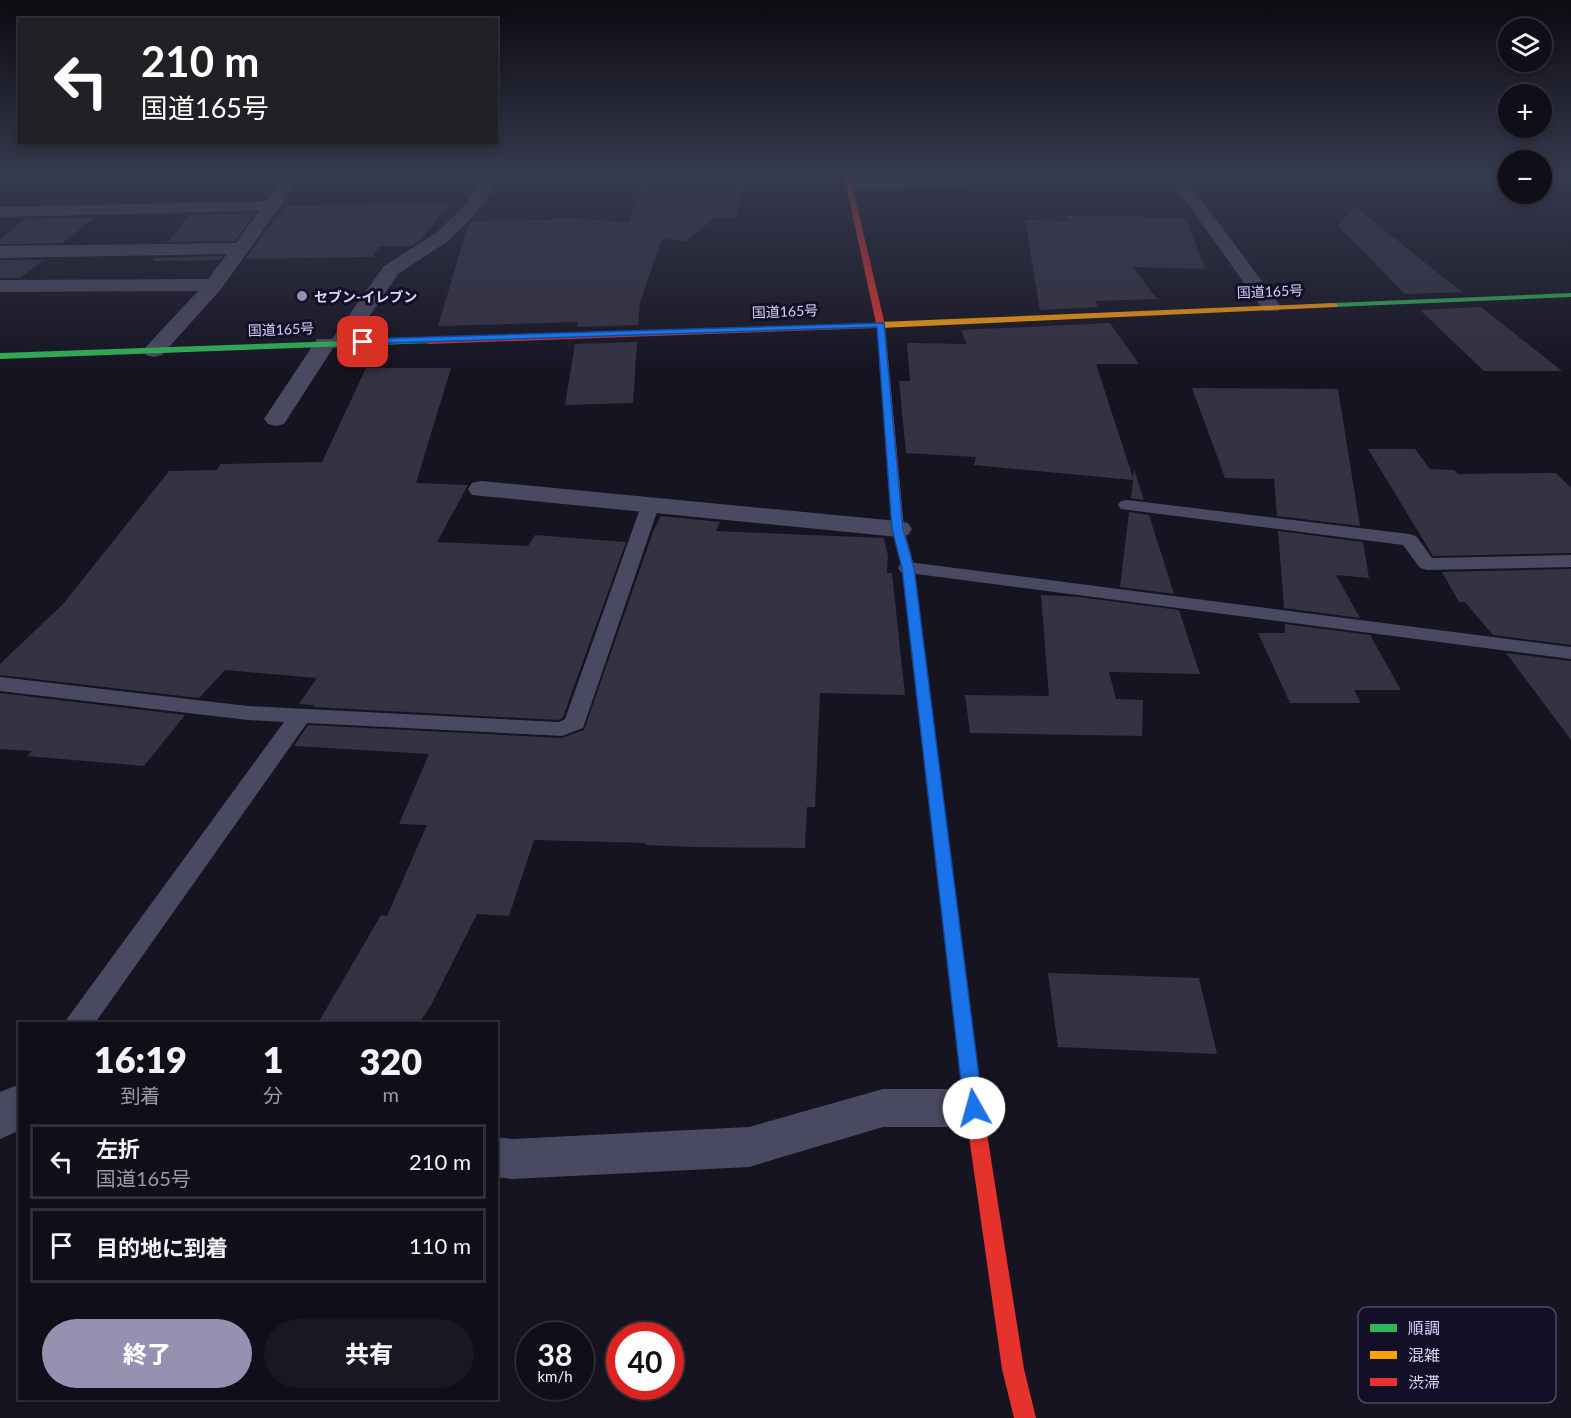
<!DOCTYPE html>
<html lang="ja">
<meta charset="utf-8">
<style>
:root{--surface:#100f19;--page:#191822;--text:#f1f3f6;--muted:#9c9ca2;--line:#302f38;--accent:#9591b1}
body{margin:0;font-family:Lato,"Noto Sans JP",sans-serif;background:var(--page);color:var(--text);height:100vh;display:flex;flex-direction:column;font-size:22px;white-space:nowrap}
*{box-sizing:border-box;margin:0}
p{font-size:20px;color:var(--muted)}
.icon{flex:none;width:33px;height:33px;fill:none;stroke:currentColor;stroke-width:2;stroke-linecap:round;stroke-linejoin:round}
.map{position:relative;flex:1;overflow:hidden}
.side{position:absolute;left:18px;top:1022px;width:480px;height:378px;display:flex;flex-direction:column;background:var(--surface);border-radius:0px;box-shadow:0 3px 9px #0003,0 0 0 2px var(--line)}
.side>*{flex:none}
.hud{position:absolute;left:18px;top:18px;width:480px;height:126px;border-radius:0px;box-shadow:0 3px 9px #0003,0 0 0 2px var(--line);background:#202124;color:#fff;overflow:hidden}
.fabs{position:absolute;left:1498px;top:18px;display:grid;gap:12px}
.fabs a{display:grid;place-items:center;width:54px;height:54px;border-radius:50%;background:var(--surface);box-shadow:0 3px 9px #0003,0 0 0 2px var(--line);font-size:30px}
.speed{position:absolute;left:516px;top:1322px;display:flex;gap:12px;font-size:30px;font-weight:700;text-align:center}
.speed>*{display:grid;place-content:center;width:78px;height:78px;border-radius:50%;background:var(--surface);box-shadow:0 3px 9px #0003,0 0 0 2px var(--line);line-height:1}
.speed small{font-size:15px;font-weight:400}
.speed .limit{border:9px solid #d22;background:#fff;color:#111}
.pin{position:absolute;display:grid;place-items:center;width:51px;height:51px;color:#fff;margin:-26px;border-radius:12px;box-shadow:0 3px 9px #0006}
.me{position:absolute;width:66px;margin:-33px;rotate:353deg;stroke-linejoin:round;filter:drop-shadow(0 0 4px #0008)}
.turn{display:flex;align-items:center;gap:21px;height:126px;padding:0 24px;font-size:27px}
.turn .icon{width:78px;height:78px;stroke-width:2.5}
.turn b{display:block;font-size:42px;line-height:51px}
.eta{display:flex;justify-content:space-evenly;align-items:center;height:102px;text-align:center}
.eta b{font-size:36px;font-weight:800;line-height:42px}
.cta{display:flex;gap:12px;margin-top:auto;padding:12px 24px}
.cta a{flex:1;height:69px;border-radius:36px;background:var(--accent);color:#fff;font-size:24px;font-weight:800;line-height:69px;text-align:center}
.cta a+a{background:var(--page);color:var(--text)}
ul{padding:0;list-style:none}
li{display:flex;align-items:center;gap:18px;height:75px;margin:0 12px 9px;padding:0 12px;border:3px solid var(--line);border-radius:0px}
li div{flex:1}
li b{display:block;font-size:22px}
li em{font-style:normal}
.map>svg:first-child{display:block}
.building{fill:#343243}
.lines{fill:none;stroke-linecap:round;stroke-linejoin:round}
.lane{fill:#4a4962;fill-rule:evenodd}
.street{fill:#4a4962;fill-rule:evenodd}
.fast{fill:#30b455;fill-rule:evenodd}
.slow{fill:#ff9f0a;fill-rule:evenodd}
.jam{fill:#e5322d;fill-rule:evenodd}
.route{fill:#1a73e8;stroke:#114b97;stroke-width:1.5}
.poi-dot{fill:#9591b1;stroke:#130f26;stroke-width:2}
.labels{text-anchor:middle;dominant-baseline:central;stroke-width:6;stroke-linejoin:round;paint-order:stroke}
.far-street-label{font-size:14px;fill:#d9d4ff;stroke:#130f26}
.far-poi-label{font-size:14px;font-weight:bold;fill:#d9d4ff;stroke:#130f26;text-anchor:start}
.key{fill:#130f26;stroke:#4e4a67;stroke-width:1.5}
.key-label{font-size:16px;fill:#d9d4ff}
</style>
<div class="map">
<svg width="1571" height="1418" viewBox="0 0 1571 1418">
<rect width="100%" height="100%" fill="#161421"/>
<g class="building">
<path d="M 646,176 L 745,176 L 736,218 L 715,218 L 686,241 L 662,239 L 640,302 L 638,325 L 577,327 L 578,322 L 438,326 L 468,225 L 472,221 L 552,220 L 557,217 L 629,222 Z"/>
<path d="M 450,203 L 420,241 L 411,246 L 379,246 L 373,257 L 245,259 L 285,206 Z"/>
<path d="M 1355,207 L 1462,292 L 1405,294 L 1338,226 Z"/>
<path d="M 255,213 L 235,241 L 168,242 L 190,215 Z"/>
<path d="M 1065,215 L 1186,218 L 1205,269 L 1133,267 L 1157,299 L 1095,301 L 1099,307 L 1040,310 L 1025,220 L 1069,221 Z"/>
<path d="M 95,217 L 63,243 L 0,244 L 0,240 L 24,219 Z"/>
<path d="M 222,256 L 220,260 L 153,261 L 155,258 Z"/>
<path d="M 0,260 L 43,260 L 20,278 L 0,278 Z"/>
<path d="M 1481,307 L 1562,371 L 1484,371 L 1420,310 Z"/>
<path d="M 1110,323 L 1139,364 L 1096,364 L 1133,478 L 1134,469 L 1144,500 L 1131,498 L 1133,480 L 974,465 L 976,457 L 906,453 L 899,381 L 910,381 L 907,343 L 967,344 L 961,330 Z"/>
<path d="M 637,342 L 633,403 L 565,405 L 575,344 Z"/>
<path d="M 366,368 L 451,368 L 416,483 L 468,485 L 437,542 L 528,546 L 535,535 L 626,542 L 563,717 L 559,720 L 313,707 L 314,705 L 299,704 L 317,678 L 225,670 L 199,698 L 0,675 L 0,664 L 64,603 L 169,471 L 217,470 L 220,464 L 322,462 Z"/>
<path d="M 1192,388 L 1338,389 L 1360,526 L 1277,516 L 1274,479 L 1225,478 Z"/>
<path d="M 1368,449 L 1415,449 L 1430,469 L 1454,470 L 1458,474 L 1556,473 L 1571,488 L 1571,553 L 1433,556 Z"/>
<path d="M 1129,512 L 1149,515 L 1174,594 L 1120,587 Z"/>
<path d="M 661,516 L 720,522 L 716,531 L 884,538 L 888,556 L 887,573 L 892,573 L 905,695 L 820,693 L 815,807 L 807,807 L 805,848 L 694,847 L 645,845 L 646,843 L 534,840 L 509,916 L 477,914 L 430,1007 L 419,1023 L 318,1023 L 381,915 L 387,916 L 427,825 L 399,824 L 429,754 L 294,746 L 308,725 L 562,738 L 584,730 L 653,532 Z"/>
<path d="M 1278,531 L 1363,542 L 1369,578 L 1336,575 L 1360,618 L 1284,608 Z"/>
<path d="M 1571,569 L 1571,645 L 1493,635 L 1465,602 L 1459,602 L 1442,572 Z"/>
<path d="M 1041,595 L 1079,597 L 1179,610 L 1200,674 L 1109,672 L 1116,699 L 1143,700 L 1142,736 L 970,733 L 965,695 L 1049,696 Z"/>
<path d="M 1285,624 L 1370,635 L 1401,690 L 1354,690 L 1361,703 L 1290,703 L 1258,633 L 1285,633 Z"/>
<path d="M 1506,653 L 1571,661 L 1571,740 Z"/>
<path d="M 0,693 L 185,715 L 144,766 L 27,756 L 32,751 L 0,749 Z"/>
<path d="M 1048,973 L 1199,978 L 1217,1054 L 1058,1047 Z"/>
</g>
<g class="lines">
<g class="lane">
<path d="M 1127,500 L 1409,534 L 1416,536 L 1432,558 L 1571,555 L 1571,567 L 1427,570 L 1420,568 L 1403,545 L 1121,509 L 1118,505 L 1121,501 Z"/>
<path d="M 650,501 L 656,502 L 659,506 L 583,728 L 562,736 L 307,723 L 95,1023 L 64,1023 L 284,722 L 248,720 L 0,691 L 0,677 L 248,706 L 559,722 L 565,719 L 641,506 L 644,502 Z"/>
<path d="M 908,562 L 1571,647 L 1571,659 L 901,572 L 898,568 L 901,564 Z"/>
</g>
<g class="street">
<path d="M 286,176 L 302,176 L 221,289 L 162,355 L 154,357 L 146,355 L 143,350 L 198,291 L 0,292 L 0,280 L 208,279 L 227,254 L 0,258 L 0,246 L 236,243 L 259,211 L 0,217 L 0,207 L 267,201 Z"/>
<path d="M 390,176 L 503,176 L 473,217 L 448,241 L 398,274 L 348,348 L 333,348 L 284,424 L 276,426 L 268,424 L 264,419 L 317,339 L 332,339 L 384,266 L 436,233 L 461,209 L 482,182 L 398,181 Z"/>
<path d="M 962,176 L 1094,176 L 1086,181 L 851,190 L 843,185 L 851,180 Z"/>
<path d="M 1168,176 L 1184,176 L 1278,303 L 1281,307 L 1278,311 L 1264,311 Z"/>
<path d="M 481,481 L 898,521 L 908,523 L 912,529 L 908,535 L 898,537 L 472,495 L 468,489 L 472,483 Z"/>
<path d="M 20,1084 L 20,1130 L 0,1139 L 0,1092 Z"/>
<path d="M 883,1089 L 974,1089 L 990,1095 L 997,1108 L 990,1121 L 974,1127 L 883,1127 L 749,1167 L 512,1179 L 496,1177 L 496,1137 L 512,1139 L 749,1127 Z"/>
</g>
<g class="fast">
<path d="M 1571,293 L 1571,297 L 1334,307 L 1330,305 L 1334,303 Z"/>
<path d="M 428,338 L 432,341 L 431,343 L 0,359 L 0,353 Z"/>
</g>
<g class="slow">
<path d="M 1334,303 L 1338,305 L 1337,307 L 880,328 L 876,325 L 880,322 Z"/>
<path d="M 904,548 L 910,551 L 914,568 L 965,968 L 963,972 L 957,974 L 951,972 L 949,968 L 902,568 L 898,551 Z"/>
</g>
<g class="jam">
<path d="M 844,176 L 850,176 L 885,325 L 904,529 L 910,551 L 908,553 L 904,554 L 898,551 L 892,529 L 877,328 L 428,344 L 424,341 L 428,338 L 876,323 Z"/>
<path d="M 957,962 L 963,964 L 965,968 L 983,1108 L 1024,1369 L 1036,1418 L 1014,1418 L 1002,1369 L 965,1108 L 949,968 L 951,964 Z"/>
</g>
</g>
<linearGradient id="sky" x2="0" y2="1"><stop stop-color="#0c0b12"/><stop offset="0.47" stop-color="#363a4e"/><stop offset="1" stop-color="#363a4e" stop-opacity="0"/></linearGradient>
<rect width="1571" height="374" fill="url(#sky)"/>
<path class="route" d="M 884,323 L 903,529 L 914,568 L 983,1108 L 980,1114 L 974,1116 L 967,1114 L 964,1108 L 902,568 L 892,529 L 877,327 L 363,344 L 359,342 L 363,339 Z"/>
<circle class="poi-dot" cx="302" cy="296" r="6"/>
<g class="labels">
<g class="far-street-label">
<text transform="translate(1270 291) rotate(-2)">国道165号</text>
<text transform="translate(785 311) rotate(-2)">国道165号</text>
<text transform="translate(281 329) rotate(-2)">国道165号</text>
</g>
<g class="far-poi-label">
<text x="314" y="296">セブン-イレブン</text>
</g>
</g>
<rect x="1358" y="1307" width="198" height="96" rx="9" class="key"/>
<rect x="1370" y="1324" width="27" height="8" fill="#30b455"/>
<rect x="1370" y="1351" width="27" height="8" fill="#ff9f0a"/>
<rect x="1370" y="1378" width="27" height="8" fill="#e5322d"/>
<g class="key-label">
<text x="1408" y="1334">順調</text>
<text x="1408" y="1361">混雑</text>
<text x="1408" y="1388">渋滞</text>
</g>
</svg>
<div class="fabs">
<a><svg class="icon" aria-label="layers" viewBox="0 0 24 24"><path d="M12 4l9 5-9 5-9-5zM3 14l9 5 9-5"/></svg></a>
<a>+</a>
<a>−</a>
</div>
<div class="speed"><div>38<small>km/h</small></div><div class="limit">40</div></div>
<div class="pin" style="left:363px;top:342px;background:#d93025"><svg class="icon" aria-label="arrive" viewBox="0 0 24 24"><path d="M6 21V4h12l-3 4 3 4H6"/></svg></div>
<svg class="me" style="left:974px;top:1108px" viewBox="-20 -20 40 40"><circle r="19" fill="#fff"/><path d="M0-13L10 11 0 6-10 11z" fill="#1a73e8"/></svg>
<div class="hud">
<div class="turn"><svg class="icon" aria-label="left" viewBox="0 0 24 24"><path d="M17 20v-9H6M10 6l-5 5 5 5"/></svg><div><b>210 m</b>国道165号</div></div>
</div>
<section class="side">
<div class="eta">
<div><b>16:19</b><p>到着</p></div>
<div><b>1</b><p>分</p></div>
<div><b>320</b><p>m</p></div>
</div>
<ul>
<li><svg class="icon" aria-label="left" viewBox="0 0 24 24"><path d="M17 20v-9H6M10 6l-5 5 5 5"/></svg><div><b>左折</b><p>国道165号</p></div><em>210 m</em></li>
<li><svg class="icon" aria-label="arrive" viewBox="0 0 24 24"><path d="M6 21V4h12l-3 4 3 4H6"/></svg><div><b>目的地に到着</b></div><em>110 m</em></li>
</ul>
<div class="cta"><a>終了</a><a>共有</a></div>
</section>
</div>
